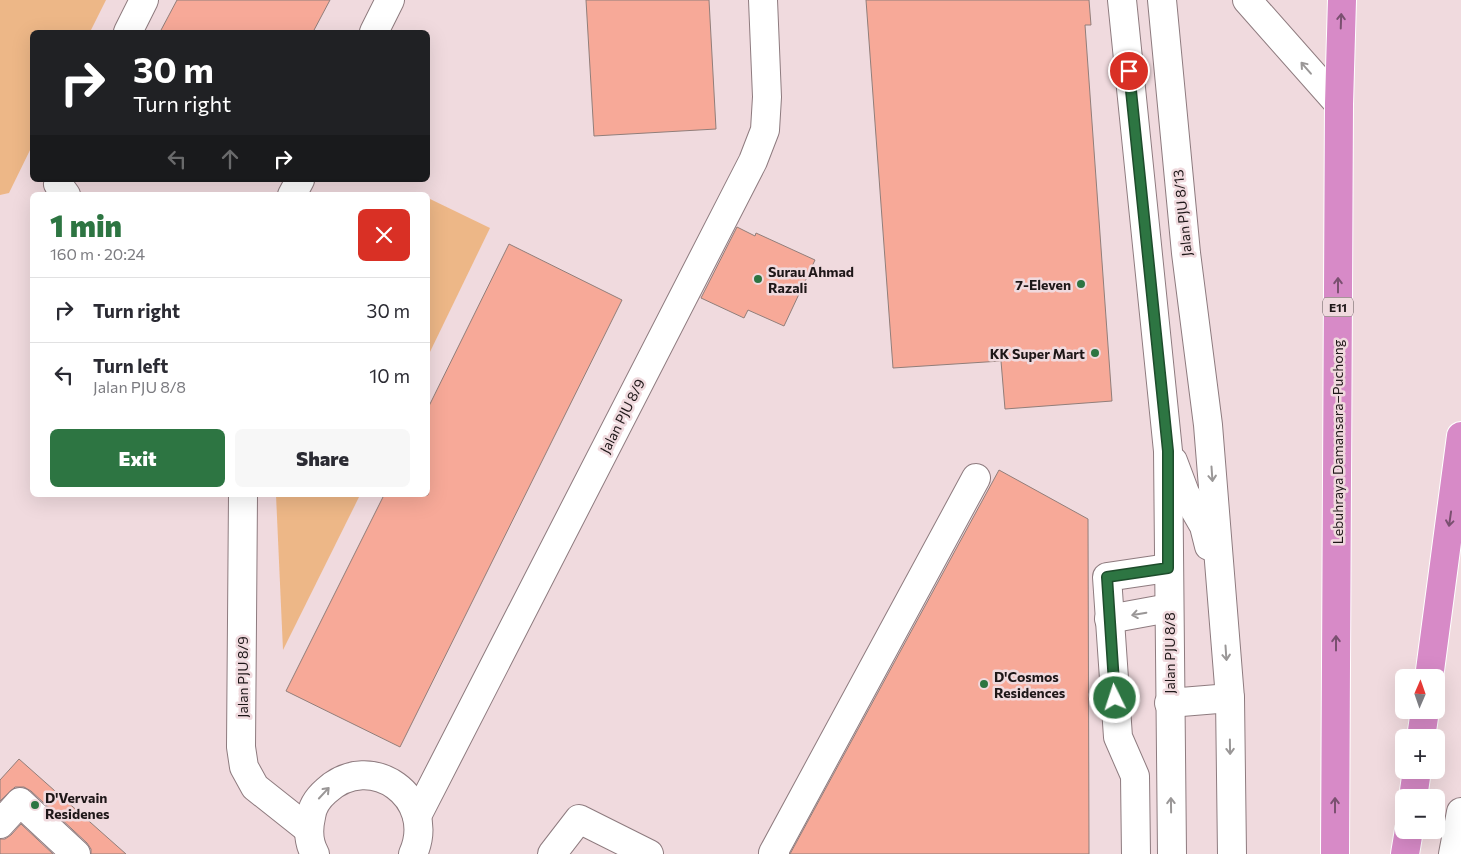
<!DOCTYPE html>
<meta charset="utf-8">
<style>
:root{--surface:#fff;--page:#f7f7f7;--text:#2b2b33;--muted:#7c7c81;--line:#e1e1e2;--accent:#2d7542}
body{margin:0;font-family:Commissioner,sans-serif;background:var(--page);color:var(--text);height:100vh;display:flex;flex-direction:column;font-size:19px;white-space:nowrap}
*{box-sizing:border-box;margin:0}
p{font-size:16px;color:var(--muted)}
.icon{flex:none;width:28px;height:28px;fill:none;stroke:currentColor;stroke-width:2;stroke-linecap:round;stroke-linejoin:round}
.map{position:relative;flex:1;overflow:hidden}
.panel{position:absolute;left:30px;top:192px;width:400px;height:305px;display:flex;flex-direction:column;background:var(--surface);border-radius:8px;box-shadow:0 5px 20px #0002}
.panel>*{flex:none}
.top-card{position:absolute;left:30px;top:30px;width:400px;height:152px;border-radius:8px;box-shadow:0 5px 20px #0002;background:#202124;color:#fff;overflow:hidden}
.needle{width:32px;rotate:2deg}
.fabs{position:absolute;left:1395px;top:669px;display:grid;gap:10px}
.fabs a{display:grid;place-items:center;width:50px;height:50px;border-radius:8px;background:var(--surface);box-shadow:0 5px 20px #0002;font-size:25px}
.pin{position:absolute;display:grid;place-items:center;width:42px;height:42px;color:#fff;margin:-21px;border:2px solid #fff;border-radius:50%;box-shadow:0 1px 5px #0007}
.me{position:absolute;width:55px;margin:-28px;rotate:356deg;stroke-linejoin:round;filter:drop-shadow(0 0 4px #0008)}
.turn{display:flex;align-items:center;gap:18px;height:105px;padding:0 20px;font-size:22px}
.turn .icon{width:65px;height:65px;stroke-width:2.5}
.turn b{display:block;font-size:35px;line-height:42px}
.lanes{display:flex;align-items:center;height:48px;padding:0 20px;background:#0003;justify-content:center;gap:25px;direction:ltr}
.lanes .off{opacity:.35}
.round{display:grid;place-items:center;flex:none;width:52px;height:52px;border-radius:8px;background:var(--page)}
.summary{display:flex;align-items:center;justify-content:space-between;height:85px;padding:0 20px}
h1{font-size:30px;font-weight:800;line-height:38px;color:var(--accent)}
.primary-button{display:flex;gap:10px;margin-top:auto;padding:10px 20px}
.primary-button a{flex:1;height:58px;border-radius:8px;background:var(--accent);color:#fff;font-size:20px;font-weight:800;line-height:58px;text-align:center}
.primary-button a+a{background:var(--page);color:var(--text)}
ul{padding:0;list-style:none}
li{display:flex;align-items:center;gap:15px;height:65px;padding:0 20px;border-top:1px solid var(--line)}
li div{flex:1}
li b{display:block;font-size:19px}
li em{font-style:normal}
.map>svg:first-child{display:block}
.green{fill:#edb787}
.building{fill:#f7a998;stroke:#917e7a}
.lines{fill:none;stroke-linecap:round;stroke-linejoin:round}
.minor-casing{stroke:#8e7b7f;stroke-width:30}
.highway-casing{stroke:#fff;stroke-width:30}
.minor{stroke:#fff;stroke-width:28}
.highway{stroke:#d78ac7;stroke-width:28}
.oneway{stroke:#7a5070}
.oneway2{stroke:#9a9797}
.route-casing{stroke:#1d4c2b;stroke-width:12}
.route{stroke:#2d7542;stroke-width:9}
.poi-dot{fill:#2d7542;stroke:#f0dade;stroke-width:2}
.labels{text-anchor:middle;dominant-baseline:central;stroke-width:5;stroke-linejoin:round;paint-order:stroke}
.shield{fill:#f0dade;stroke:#5d5253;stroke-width:1}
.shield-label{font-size:12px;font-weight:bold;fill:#1e1718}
.street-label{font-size:14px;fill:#1e1718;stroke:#f0dade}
.poi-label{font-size:14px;font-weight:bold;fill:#1e1718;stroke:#f0dade;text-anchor:start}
</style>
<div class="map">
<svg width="1461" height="854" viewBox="0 0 1461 854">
<rect width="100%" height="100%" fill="#f0dade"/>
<g class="green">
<path d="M 0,0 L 106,0 L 90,32 L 32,32 L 32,146 L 9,193 L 0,195 Z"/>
<path d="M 428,198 L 490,228 L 428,356 Z"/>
<path d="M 276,495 L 360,495 L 283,650 Z"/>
</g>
<g class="building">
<path d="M 177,0 L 330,0 L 313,32 L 160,32 Z"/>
<path d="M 586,0 L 709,0 L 716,129 L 594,136 Z"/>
<path d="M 866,0 L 1089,0 L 1091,25 L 1085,25 L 1112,401 L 1005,409 L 1001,361 L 893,368 Z"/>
<path d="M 737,227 L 755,236 L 756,233 L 815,260 L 784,326 L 748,310 L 744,318 L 701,298 Z"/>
<path d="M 509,244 L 622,300 L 400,747 L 286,691 L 384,495 L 428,495 L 428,408 Z"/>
<path d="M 999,470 L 1088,519 L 1089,854 L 790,854 Z"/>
<path d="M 19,759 L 126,854 L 91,854 L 91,849 L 87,843 L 31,791 L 24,787 L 15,787 L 0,801 L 0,780 Z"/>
<path d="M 21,824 L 53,854 L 0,854 L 0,839 L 5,839 L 11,835 Z"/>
</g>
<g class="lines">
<defs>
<g id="minor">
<path d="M 1122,0 L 1168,451 L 1172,854"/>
<path d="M 1162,0 L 1186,253 L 1208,425 L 1230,698 L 1232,854"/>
<path d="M 1247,0 L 1339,104"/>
<path d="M 128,32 L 144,0"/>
<path d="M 374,32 L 390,0"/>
<path d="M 59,180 L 58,184 L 66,195"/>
<path d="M 292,195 L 300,180"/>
<path d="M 1173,461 L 1185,493 L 1204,526 L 1209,546"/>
<path d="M 243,495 L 241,747 L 244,767 L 255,787 L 308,829"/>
<path d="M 1109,619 L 1169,608"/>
<path d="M 1169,703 L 1230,698"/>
<path d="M 417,816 L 753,161 L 765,130 L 767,97 L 763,0"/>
<path d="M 0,824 L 20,802 L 76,854"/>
<path d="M 315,854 C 308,842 308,830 311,817 C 312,807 318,798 326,791 C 371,749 438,798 413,854"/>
<path d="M 552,854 L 579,819 L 649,854"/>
<path d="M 775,854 L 773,853 L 976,478"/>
<path d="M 1136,854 L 1135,776 L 1118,737 L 1107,577 L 1168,568"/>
<path d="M 1453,854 L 1461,812"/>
</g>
<g id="highway">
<path d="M 1429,678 L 1461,436"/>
<path d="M 1421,738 L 1425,710"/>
<path d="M 1413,798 L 1417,770"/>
<path d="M 1335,854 L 1339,104 L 1342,0"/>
<path d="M 1405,854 L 1409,830"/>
</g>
</defs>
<use href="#minor" class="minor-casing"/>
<use href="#highway" class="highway-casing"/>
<use href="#minor" class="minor"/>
<use href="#highway" class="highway"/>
</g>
<defs><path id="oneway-shaft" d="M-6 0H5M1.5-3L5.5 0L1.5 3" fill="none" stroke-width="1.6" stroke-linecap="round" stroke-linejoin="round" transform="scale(1.25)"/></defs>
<g class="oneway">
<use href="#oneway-shaft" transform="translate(1341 21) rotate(-88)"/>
<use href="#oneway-shaft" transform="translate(1338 285) rotate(-90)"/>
<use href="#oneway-shaft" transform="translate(1450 519) rotate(98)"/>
<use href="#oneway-shaft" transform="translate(1336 643) rotate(-90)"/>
<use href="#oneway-shaft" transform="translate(1335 805) rotate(-90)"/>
</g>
<g class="oneway2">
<use href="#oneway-shaft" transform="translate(1306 68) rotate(-131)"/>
<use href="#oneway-shaft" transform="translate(1212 474) rotate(86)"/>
<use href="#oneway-shaft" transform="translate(1139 614) rotate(170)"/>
<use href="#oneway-shaft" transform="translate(1226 653) rotate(86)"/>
<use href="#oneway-shaft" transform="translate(1230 747) rotate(89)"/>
<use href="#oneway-shaft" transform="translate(324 793) rotate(-47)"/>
<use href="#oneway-shaft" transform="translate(1171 805) rotate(-91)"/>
</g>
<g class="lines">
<defs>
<path id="route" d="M 1115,698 L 1107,577 L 1168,568 L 1168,451 L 1129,71"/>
</defs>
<use href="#route" class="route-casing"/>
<use href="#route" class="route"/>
</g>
<g class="poi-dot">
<circle cx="758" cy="279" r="5"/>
<circle cx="1081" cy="284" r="5"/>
<circle cx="1095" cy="353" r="5"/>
<circle cx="984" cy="684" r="5"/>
<circle cx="35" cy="805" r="5"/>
</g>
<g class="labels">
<rect class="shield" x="1323" y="297.5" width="30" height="19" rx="4"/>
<g class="shield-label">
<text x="1338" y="307">E11</text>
</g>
<g class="street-label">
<text transform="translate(1182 213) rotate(-96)">Jalan PJU 8/13</text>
<text transform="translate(622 416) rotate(-63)">Jalan PJU 8/9</text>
<text transform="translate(1337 442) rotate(-90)">Lebuhraya Damansara–Puchong</text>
<text transform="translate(1169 653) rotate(-90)">Jalan PJU 8/8</text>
<text transform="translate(242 677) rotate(-90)">Jalan PJU 8/9</text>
</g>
<g class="poi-label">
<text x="768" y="271">Surau Ahmad<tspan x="768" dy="16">Razali</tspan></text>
<text x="1071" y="284" text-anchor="end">7-Eleven</text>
<text x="1085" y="353" text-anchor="end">KK Super Mart</text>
<text x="994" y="676">D'Cosmos<tspan x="994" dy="16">Residences</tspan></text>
<text x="45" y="797">D'Vervain<tspan x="45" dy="16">Residenes</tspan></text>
</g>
</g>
</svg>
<div class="fabs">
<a><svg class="needle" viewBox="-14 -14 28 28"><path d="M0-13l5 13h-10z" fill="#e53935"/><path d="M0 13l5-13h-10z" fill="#7c7c81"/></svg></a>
<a>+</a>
<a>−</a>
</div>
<div class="pin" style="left:1129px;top:71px;background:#d93025"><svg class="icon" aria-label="arrive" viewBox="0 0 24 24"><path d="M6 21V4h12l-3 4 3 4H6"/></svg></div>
<svg class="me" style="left:1115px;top:698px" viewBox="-20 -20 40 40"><circle r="17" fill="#2d7542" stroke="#fff" stroke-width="3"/><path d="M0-11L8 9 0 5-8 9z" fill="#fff"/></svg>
<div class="top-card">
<div class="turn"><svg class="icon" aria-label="right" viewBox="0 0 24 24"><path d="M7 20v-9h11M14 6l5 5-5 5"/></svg><div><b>30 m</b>Turn right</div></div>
<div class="lanes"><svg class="icon off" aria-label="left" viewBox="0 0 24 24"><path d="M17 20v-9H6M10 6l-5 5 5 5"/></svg><svg class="icon off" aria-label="ahead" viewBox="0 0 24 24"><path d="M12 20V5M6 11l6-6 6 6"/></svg><svg class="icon" aria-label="right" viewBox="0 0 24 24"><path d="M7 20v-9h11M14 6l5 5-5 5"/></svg></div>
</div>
<section class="panel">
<div class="summary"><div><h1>1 min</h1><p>160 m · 20:24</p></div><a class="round" style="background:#d93025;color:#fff"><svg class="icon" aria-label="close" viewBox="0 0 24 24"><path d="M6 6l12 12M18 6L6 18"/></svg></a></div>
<ul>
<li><svg class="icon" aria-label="right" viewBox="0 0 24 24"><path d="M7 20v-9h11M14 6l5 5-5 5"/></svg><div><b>Turn right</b></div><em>30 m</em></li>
<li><svg class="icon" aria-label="left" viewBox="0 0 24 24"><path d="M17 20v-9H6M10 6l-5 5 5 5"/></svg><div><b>Turn left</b><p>Jalan PJU 8/8</p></div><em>10 m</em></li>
</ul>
<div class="primary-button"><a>Exit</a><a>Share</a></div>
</section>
</div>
